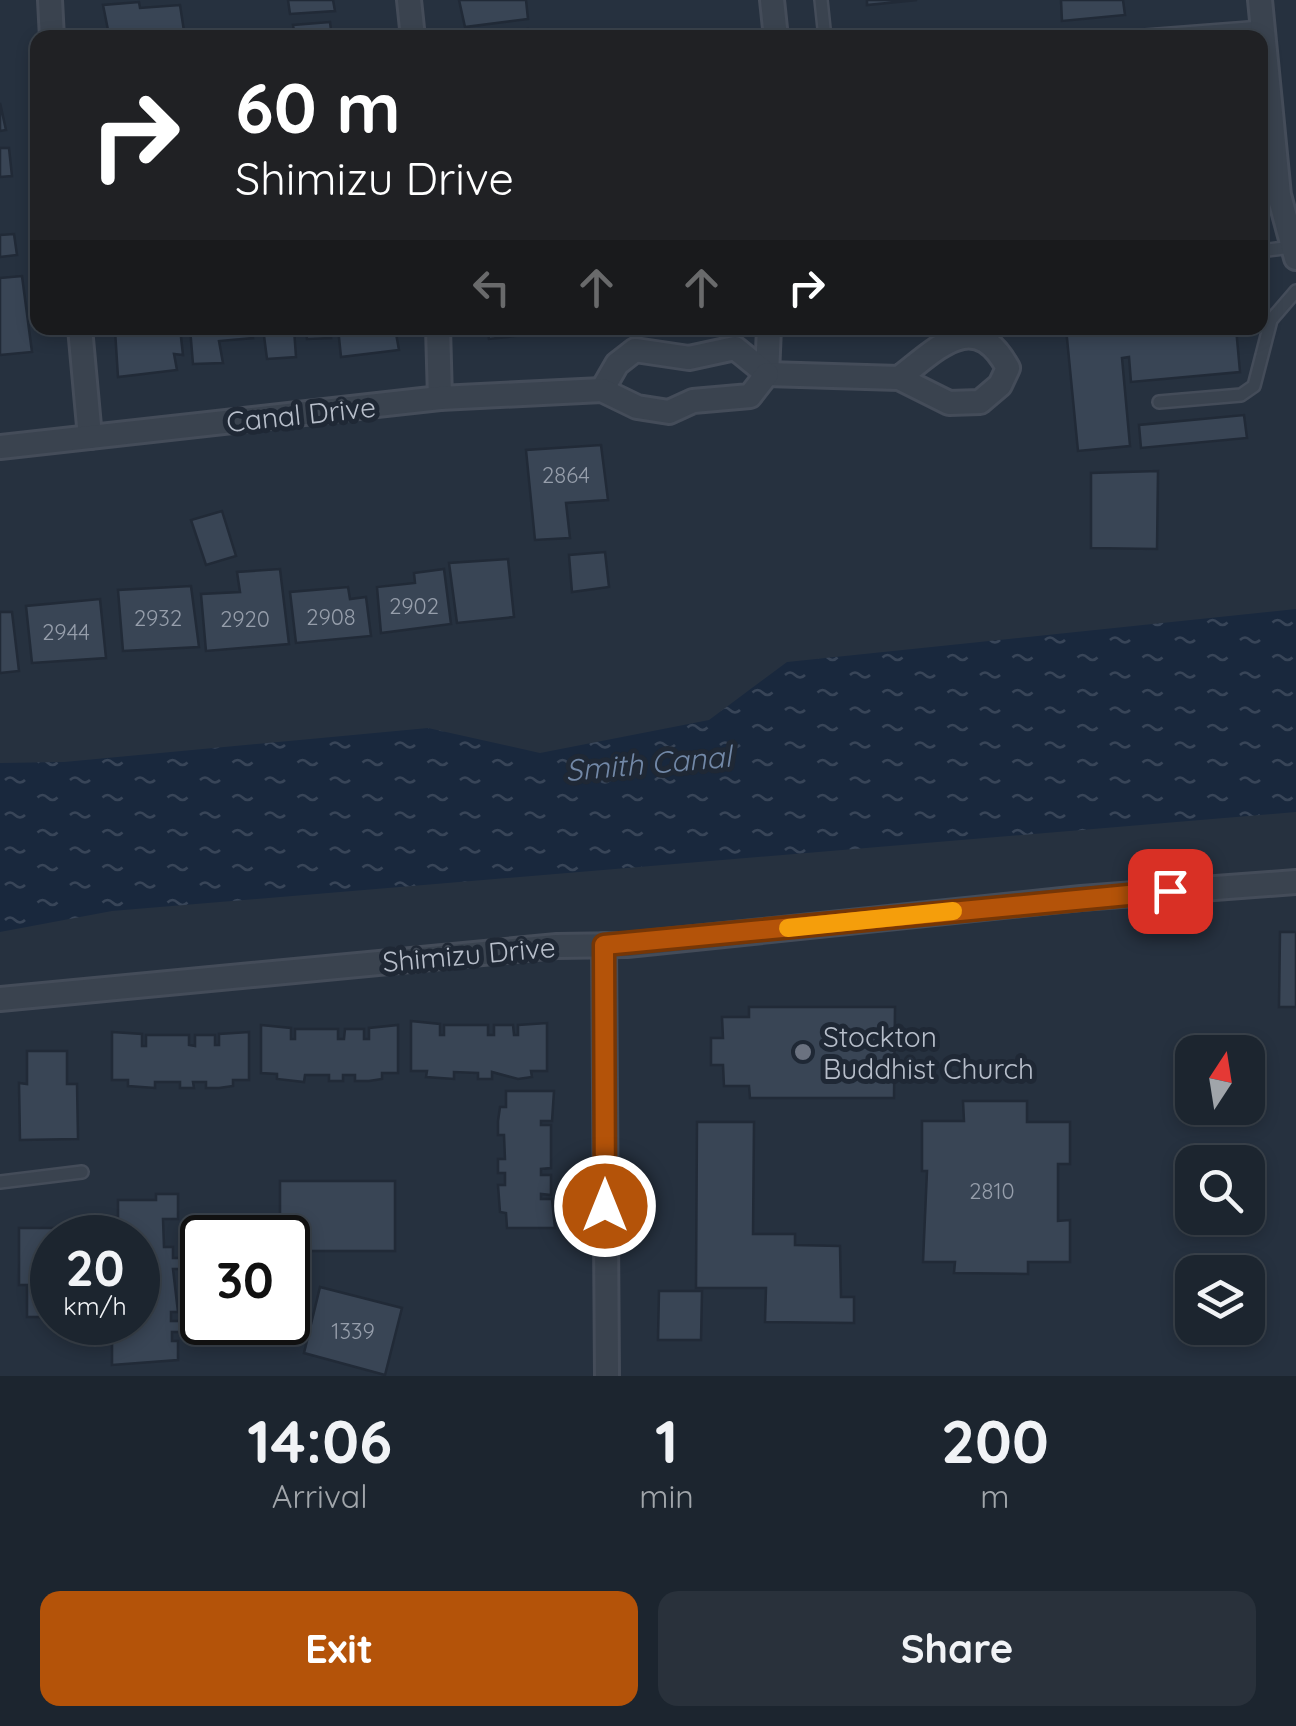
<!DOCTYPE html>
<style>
:root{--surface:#1c252f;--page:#29313b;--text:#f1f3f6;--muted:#a0a5aa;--line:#3a424b;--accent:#b45309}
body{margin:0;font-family:Quicksand,sans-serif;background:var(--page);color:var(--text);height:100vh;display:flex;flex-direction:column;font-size:38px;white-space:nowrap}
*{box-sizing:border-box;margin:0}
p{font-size:32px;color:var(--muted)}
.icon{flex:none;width:55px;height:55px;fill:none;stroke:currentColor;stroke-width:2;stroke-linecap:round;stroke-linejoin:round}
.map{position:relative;height:1376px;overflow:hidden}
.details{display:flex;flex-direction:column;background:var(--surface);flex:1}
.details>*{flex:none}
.top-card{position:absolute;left:30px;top:30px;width:1238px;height:305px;border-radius:20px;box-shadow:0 5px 15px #0003,0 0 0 2px var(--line);background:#202124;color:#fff;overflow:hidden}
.needle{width:65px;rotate:12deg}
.buttons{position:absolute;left:1175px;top:1035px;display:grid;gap:20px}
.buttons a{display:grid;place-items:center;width:90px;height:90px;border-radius:20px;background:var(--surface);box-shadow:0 5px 15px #0003,0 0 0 2px var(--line);font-size:50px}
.speed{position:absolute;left:30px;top:1215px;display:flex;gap:20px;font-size:50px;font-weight:700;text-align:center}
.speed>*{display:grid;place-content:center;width:130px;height:130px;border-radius:50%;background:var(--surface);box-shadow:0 5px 15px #0003,0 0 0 2px var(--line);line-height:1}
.speed small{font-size:25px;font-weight:400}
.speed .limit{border:5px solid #111;border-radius:15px;background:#fff;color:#111}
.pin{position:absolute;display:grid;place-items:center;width:85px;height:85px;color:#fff;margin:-42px;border-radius:20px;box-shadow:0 5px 15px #0006}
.me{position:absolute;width:110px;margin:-55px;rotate:0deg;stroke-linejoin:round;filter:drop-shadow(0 0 8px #0008)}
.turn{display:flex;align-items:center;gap:35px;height:210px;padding:0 40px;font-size:45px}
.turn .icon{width:130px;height:130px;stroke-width:2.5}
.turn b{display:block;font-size:70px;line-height:85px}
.lanes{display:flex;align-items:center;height:95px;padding:0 40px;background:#0003;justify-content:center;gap:50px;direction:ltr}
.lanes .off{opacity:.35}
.eta{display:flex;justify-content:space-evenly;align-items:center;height:170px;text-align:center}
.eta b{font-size:60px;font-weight:700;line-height:70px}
.cta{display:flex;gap:20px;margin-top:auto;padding:20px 40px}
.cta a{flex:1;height:115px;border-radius:20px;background:var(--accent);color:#fff;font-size:40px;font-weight:700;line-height:115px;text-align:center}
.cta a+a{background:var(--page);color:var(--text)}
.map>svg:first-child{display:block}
.water{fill:url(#water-ripples)}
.building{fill:#394555;stroke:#212a37;stroke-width:2.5}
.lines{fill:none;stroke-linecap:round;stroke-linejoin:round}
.service-casing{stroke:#444c59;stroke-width:16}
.minor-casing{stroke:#444c59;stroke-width:28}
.service{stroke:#3a434f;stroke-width:11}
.minor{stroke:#3a434f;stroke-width:22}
.route-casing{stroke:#753606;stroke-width:25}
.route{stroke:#b45309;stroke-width:18}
.slow{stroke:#f59e0b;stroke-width:18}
.worship-dot{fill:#6b7280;stroke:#1f2835;stroke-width:4}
.labels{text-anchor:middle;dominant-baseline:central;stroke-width:10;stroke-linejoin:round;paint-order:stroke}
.number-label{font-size:22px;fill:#969eab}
.street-label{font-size:28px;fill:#b7beca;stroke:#1f2835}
.poi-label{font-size:28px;fill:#b7beca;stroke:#1f2835;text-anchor:start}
.water-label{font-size:30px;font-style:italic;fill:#7288a7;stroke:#1f2835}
</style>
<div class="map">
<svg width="1296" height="1376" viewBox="0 0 1296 1376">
<defs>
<pattern id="water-ripples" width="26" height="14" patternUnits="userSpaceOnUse" patternTransform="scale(2.5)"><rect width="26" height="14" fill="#19283d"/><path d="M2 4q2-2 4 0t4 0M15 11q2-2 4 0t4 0" fill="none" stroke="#384558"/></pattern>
</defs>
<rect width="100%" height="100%" fill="#26313f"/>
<path class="water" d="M 1296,609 L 1296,812 L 112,911 L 0,932 L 0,763 L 64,762 L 428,728 L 540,753 L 709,720 L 787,662 Z"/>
<g class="building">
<path d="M 288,0 L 333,0 L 335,11 L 290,14 Z"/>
<path d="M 459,0 L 526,0 L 528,19 L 465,27 Z"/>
<path d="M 867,0 L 917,0 L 867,5 Z"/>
<path d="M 1061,0 L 1123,0 L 1125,15 L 1062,21 Z"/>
<path d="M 139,2 L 140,8 L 180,5 L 184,31 L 170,31 L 170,38 L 109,35 L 103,5 Z"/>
<path d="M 330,22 L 332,38 L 295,38 L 293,25 Z"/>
<path d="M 528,29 L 530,38 L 464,38 L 464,35 Z"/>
<path d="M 0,103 L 6,130 L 0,131 Z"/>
<path d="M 0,148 L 9,148 L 12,176 L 0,177 Z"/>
<path d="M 14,234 L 17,255 L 0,257 L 0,235 Z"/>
<path d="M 22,276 L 32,352 L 0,355 L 0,278 Z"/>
<path d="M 122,328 L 180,328 L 183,355 L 174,354 L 177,370 L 118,377 L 115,330 Z"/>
<path d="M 190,328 L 252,328 L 253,338 L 219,341 L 223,363 L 193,364 Z"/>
<path d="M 263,328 L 331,328 L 331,338 L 307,339 L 306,329 L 294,329 L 296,357 L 267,359 Z"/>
<path d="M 338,328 L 395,328 L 399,350 L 341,357 Z"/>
<path d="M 487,328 L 542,328 L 542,333 L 489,339 Z"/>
<path d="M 1066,328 L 1236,328 L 1240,372 L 1131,382 L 1129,357 L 1122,358 L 1130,446 L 1078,451 Z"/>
<path d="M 1244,415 L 1247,438 L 1141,448 L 1139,425 Z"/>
<path d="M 601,445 L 608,500 L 566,503 L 570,538 L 535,540 L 526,450 Z"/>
<path d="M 1158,471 L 1157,549 L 1091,548 L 1091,473 Z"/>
<path d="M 222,511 L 236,556 L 206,565 L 191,520 Z"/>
<path d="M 605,552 L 609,587 L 572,592 L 569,555 Z"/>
<path d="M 508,559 L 514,617 L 457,623 L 449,563 Z"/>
<path d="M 280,569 L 289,644 L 206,651 L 201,594 L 240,592 L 237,572 Z"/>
<path d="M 444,569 L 451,624 L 381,633 L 377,587 L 415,583 L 414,573 Z"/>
<path d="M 191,586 L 199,647 L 123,651 L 118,590 Z"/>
<path d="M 348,587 L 350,599 L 366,597 L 371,636 L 296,643 L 290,592 Z"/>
<path d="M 100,599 L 106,658 L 32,663 L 26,606 Z"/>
<path d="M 0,612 L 12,612 L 19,671 L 0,673 Z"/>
<path d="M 1280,932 L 1296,932 L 1296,1007 L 1279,1007 Z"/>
<path d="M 749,1007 L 895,1007 L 894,1098 L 750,1098 L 749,1086 L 724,1086 L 723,1065 L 711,1065 L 711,1038 L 723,1038 L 722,1017 L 749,1017 Z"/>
<path d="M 411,1021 L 440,1024 L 440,1035 L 444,1035 L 444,1025 L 488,1025 L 488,1035 L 494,1035 L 494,1025 L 513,1025 L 514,1035 L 518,1035 L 518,1025 L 547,1023 L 547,1071 L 531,1071 L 532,1077 L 518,1079 L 492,1072 L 492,1079 L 478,1079 L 478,1073 L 454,1072 L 454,1079 L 426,1077 L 427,1071 L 411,1071 Z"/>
<path d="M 261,1025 L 291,1028 L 291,1039 L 295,1039 L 295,1029 L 338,1029 L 338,1039 L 344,1039 L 345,1029 L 364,1029 L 364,1039 L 369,1039 L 369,1028 L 398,1025 L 398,1073 L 382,1073 L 382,1079 L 369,1081 L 355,1081 L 355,1075 L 343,1075 L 343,1081 L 329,1081 L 329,1075 L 305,1075 L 304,1082 L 277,1079 L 277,1074 L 261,1073 Z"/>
<path d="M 112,1032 L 142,1034 L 142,1046 L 146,1046 L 146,1035 L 189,1035 L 189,1045 L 195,1046 L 195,1035 L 215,1035 L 215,1045 L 219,1045 L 219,1034 L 249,1032 L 249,1080 L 233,1080 L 233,1086 L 219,1088 L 206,1088 L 206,1082 L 193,1082 L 194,1088 L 180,1088 L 180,1082 L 155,1082 L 155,1088 L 128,1086 L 128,1080 L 112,1080 Z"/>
<path d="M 27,1051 L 67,1051 L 67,1084 L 77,1084 L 78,1139 L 20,1140 L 19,1083 L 27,1084 Z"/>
<path d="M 506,1091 L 554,1091 L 552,1121 L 541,1121 L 541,1125 L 551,1125 L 551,1168 L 541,1169 L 541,1175 L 551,1175 L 551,1195 L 541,1194 L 541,1199 L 552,1199 L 555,1228 L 507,1228 L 506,1213 L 500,1212 L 498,1185 L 505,1185 L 505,1173 L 498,1173 L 498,1159 L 505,1159 L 504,1135 L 498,1135 L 498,1121 L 500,1107 L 506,1107 Z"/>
<path d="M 963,1101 L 1027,1101 L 1027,1122 L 1070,1122 L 1070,1164 L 1058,1164 L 1058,1221 L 1070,1220 L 1070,1262 L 1028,1262 L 1028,1274 L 954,1273 L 955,1262 L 923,1262 L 927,1171 L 922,1171 L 922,1121 L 964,1121 Z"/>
<path d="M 697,1122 L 754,1122 L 753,1234 L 795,1234 L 795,1245 L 840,1246 L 841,1297 L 854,1297 L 854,1323 L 765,1322 L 766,1288 L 696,1288 Z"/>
<path d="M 280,1181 L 395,1181 L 395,1251 L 288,1251 L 288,1238 L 280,1238 Z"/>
<path d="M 156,1194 L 178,1194 L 178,1219 L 163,1219 L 164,1247 L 173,1247 L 173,1258 L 183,1258 L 183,1269 L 173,1269 L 178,1312 L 171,1312 L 171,1321 L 184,1321 L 184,1332 L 172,1332 L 172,1341 L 178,1341 L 178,1360 L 112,1365 L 112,1328 L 118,1328 L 118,1322 L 138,1322 L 138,1238 L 111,1238 L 112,1217 L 118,1217 L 118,1200 L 156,1200 Z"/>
<path d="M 19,1228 L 77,1228 L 77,1238 L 52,1238 L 52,1317 L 27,1317 L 27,1285 L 19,1285 Z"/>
<path d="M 320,1287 L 402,1308 L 385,1375 L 304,1353 Z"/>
<path d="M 659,1291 L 702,1291 L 701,1340 L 658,1340 Z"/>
</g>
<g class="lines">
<defs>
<g id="service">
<path d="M 821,0 L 825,38"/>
<path d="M 1119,38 L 1262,27"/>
<path d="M 1260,251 L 1292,247"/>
<path d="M 1159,402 L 1241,395 L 1254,386 L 1271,320 L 1296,291"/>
<path d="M 0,1182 L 82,1172"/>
</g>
<g id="minor">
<path d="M 50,0 L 52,38"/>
<path d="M 409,0 L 413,38"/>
<path d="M 772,0 L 776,38"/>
<path d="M 1260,0 L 1279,195 L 1296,258"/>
<path d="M 80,328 L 90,437"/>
<path d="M 438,328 L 440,398"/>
<path d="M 767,374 L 769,328"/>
<path d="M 602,390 L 617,364 L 635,350 L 689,358 L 735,348 L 767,374 L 899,378 L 949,403 L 980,402 L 1000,385 L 1008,368 C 975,307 938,348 899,378"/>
<path d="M 0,447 L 440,398 L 602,390 L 637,407 L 669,412 L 693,401 L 750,396 L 767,374"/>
<path d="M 604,945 L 607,1376"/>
<path d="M 0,999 L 557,946 L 627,945 L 1081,898 L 1296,882"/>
</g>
</defs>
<use href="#service" class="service-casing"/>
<use href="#minor" class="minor-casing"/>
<use href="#service" class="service"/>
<use href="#minor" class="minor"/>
</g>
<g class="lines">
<defs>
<path id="route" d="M 605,1206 L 604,945 L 1170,891"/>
</defs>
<use href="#route" class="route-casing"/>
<use href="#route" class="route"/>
<path class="slow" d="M 788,928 L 953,911"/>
</g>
<circle class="worship-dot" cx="803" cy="1052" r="10"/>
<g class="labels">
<g class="number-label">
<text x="566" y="475">2864</text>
<text x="414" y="606">2902</text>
<text x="331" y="617">2908</text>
<text x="158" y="618">2932</text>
<text x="245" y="619">2920</text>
<text x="66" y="632">2944</text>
<text x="992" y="1191">2810</text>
<text x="353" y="1331">1339</text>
</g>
<g class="street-label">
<text transform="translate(301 414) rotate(-6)">Canal Drive</text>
<text transform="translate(469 954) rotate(-5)">Shimizu Drive</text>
</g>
<g class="poi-label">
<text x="823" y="1036">Stockton<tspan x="823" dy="32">Buddhist Church</tspan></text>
</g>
<g class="water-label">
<text transform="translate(648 763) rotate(-5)">Smith Canal</text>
</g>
</g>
</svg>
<div class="buttons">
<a><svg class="needle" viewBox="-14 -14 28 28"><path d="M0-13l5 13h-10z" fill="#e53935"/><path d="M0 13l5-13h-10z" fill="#a0a5aa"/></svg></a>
<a><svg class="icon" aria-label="search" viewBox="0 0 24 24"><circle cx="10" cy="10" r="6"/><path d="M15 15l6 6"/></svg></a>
<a><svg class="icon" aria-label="layers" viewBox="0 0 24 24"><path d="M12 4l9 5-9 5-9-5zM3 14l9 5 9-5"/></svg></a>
</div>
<div class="speed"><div>20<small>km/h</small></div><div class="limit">30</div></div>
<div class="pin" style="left:1170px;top:891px;background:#d93025"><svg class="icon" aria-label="arrive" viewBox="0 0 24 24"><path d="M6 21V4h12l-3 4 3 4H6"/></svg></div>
<svg class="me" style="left:605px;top:1206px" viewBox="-20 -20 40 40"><circle r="17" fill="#b45309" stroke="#fff" stroke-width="3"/><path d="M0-11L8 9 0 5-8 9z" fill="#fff"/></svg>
<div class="top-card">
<div class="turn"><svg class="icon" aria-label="right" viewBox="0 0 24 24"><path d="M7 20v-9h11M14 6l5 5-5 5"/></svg><div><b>60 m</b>Shimizu Drive</div></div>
<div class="lanes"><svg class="icon off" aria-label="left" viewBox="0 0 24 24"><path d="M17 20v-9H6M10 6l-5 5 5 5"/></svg><svg class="icon off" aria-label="ahead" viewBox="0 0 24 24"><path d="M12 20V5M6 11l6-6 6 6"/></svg><svg class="icon off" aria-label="ahead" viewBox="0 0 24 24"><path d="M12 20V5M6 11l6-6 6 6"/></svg><svg class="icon" aria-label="right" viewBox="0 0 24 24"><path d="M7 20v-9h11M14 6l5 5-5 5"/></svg></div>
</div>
</div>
<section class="details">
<div class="eta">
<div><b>14:06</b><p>Arrival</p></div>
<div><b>1</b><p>min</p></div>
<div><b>200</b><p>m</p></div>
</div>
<div class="cta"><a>Exit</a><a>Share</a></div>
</section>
